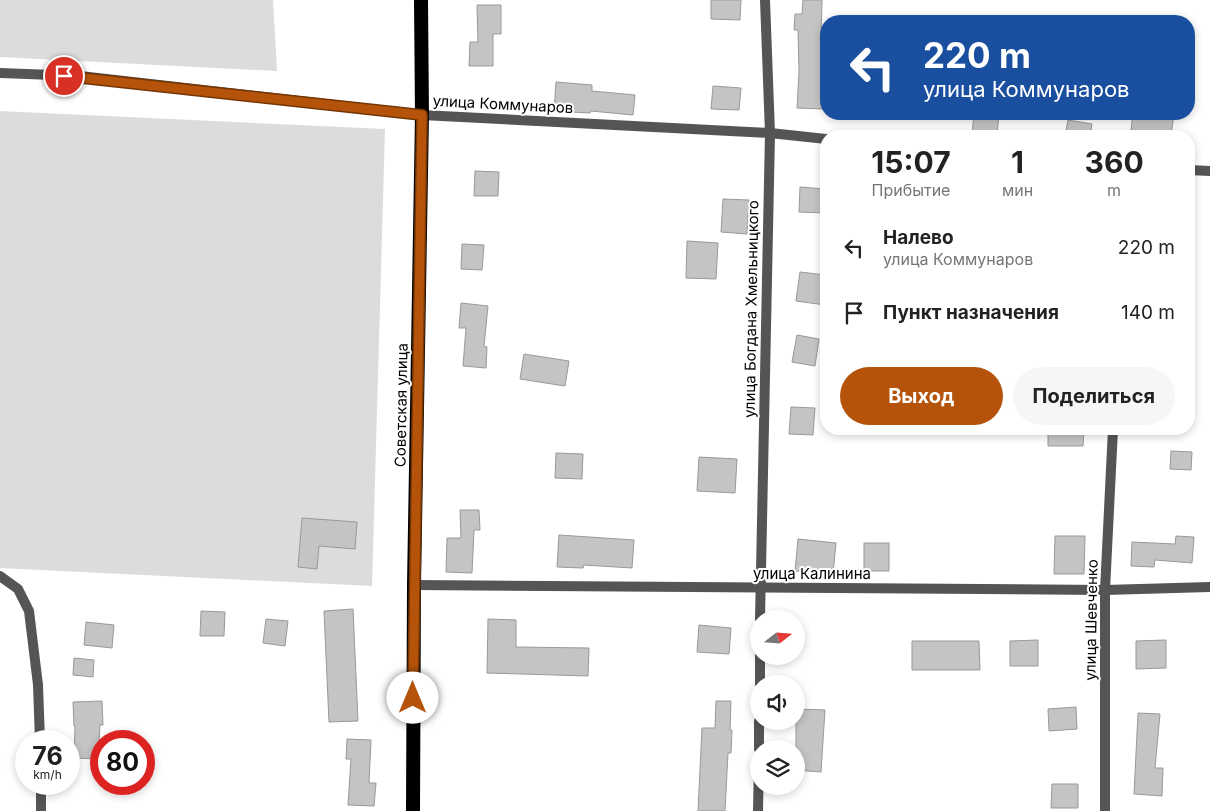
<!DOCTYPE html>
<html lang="ru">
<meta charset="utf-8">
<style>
:root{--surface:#fff;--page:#f6f6f6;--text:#222;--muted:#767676;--accent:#b45309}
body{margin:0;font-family:Inter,sans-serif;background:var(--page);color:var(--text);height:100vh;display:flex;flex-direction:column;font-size:19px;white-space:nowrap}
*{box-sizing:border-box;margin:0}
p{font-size:16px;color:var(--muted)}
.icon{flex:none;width:28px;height:28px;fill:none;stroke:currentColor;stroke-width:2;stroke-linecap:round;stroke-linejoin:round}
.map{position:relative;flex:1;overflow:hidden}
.drawer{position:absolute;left:820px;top:130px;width:375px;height:305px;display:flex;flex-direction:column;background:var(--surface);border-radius:20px;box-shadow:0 2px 8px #0003}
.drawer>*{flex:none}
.hud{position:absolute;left:820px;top:15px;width:375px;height:105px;border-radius:20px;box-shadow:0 2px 8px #0003;background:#1a4fa0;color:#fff;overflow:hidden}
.needle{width:32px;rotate:73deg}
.fabs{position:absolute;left:750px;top:610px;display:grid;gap:10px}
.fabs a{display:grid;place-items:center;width:55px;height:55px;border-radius:50%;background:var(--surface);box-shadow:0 2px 8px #0003;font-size:25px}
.speed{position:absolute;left:15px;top:730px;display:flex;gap:10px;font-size:25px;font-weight:700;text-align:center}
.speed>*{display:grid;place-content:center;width:65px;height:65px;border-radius:50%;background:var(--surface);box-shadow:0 2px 8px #0003;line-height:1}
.speed small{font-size:12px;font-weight:400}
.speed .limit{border:8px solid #d22;background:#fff;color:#111}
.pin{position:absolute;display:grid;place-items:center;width:42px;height:42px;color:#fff;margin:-21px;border:2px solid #fff;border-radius:50%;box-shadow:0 1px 5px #0007}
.me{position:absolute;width:55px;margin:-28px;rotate:0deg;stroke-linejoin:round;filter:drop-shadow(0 0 4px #0008)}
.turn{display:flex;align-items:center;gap:18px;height:105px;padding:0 20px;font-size:22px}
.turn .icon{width:65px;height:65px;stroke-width:2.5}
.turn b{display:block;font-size:35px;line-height:42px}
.eta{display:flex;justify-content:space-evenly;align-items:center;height:85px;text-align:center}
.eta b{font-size:30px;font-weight:700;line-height:35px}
.cta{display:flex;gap:10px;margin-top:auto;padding:10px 20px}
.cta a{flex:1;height:58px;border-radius:30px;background:var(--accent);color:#fff;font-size:20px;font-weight:700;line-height:58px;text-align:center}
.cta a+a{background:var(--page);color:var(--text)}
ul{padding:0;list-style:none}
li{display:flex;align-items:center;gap:15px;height:65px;padding:0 20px}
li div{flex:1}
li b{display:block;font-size:19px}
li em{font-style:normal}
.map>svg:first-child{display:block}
.green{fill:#dcdcdc}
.building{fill:#c4c4c4;stroke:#999}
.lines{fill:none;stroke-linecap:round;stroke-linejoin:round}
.minor{stroke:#555;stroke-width:10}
.trunk{stroke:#000;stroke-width:14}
.route-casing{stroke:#753606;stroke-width:12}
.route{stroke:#b45309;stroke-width:9}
.labels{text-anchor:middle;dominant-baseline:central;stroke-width:4;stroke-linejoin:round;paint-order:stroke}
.street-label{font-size:15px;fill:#000;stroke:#fff}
</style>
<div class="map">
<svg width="1210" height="811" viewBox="0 0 1210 811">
<rect width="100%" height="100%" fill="#fff"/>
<g class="green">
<path d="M 0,0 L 273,0 L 277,71 L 0,57 Z"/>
<path d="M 0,111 L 385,129 L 372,586 L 0,568 Z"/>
</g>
<g class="building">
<path d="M 711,0 L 741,0 L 740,20 L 711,19 Z"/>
<path d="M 803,0 L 822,0 L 821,42 L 824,41 L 826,86 L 824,109 L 797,108 L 799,72 L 798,30 L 794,30 L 795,14 L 802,14 Z"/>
<path d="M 477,5 L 501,5 L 501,34 L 493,34 L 493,66 L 469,66 L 470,42 L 478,42 Z"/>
<path d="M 556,82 L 592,85 L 592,91 L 635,95 L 633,115 L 591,111 L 590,113 L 554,111 Z"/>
<path d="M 713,86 L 741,88 L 739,110 L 711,109 Z"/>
<path d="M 974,114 L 999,114 L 997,135 L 972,133 Z"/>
<path d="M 1133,114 L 1174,114 L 1171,135 L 1131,130 Z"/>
<path d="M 1068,120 L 1092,124 L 1090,136 L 1065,136 Z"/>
<path d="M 475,171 L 499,172 L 498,196 L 474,196 Z"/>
<path d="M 800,187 L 826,189 L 826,213 L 799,212 Z"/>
<path d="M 723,199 L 749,200 L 747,234 L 721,232 Z"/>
<path d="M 687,241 L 718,243 L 716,279 L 686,278 Z"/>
<path d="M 462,244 L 484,245 L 482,270 L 461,269 Z"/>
<path d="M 800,272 L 826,275 L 825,305 L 796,301 Z"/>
<path d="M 461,303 L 488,306 L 484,346 L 487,347 L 486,368 L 463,366 L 466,328 L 459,328 Z"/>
<path d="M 797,335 L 819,339 L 815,366 L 792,362 Z"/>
<path d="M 524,354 L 569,361 L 565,386 L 520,379 Z"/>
<path d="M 791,407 L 815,408 L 813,435 L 789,434 Z"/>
<path d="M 1048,429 L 1084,429 L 1083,446 L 1048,446 Z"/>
<path d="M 1171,451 L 1192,452 L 1191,470 L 1170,469 Z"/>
<path d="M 556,453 L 583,454 L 582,479 L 555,478 Z"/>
<path d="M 699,457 L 737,459 L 735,493 L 697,491 Z"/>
<path d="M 460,510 L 479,510 L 480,530 L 474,530 L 472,573 L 446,572 L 447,538 L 461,538 Z"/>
<path d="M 302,518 L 357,522 L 355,549 L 319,546 L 317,569 L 298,567 Z"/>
<path d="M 559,535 L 634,540 L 632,568 L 584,565 L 583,568 L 557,567 Z"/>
<path d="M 1055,536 L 1085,536 L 1084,574 L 1054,574 Z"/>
<path d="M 1176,536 L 1194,537 L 1192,563 L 1155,560 L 1154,567 L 1131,566 L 1132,542 L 1175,544 Z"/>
<path d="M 798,539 L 836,543 L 833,574 L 795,571 Z"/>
<rect x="864" y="543" width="25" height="28"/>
<path d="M 353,609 L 358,721 L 329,722 L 324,611 Z"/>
<path d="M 201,611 L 225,612 L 224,636 L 200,636 Z"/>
<path d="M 266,619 L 288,621 L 285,646 L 263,643 Z"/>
<path d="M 488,619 L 516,620 L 516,647 L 589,648 L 588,676 L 487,673 Z"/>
<path d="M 86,622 L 114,625 L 112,648 L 84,645 Z"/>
<path d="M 699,625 L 731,628 L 729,654 L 697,652 Z"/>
<path d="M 1038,640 L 1038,666 L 1010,666 L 1010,641 Z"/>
<path d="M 1166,640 L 1166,668 L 1136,669 L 1136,641 Z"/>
<path d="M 912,641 L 979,641 L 980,670 L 912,670 Z"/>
<path d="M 74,658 L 94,660 L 93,677 L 73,675 Z"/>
<path d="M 102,701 L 103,725 L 100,725 L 98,759 L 74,758 L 75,726 L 74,726 L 73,702 Z"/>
<path d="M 716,701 L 731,701 L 730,730 L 732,730 L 731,753 L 728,753 L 725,811 L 698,811 L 702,728 L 715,728 Z"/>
<path d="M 1076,707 L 1077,729 L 1049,731 L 1048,709 Z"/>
<path d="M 796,709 L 825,710 L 821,772 L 796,770 Z"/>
<path d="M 1138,713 L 1160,714 L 1155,768 L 1163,768 L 1162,796 L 1134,794 Z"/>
<path d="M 347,739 L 371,740 L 369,783 L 376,783 L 374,806 L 348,805 L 351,759 L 346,759 Z"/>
<path d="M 1052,784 L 1078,784 L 1078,808 L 1051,808 Z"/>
</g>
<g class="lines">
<g class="minor">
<path d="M 0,73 L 80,76 L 422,115 L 770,133 L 826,139"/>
<path d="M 1189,170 L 1210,171"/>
<path d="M 0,576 L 18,589 L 29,611 L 38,685 L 40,741"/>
<path d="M 414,585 L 1105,590 L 1210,587"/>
<path d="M 760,619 L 770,133 L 765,0"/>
<path d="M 760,684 L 760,656"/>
<path d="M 759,749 L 759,721"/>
<path d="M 41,784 L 41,811"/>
<path d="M 758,811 L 759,762"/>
<path d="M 1105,811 L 1105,590 L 1113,429"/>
</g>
<path class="trunk" d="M 413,811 L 414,585 L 422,115 L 421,0"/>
</g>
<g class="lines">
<defs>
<path id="route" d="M 64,76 L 422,115 L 413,698"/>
</defs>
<use href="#route" class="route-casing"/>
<use href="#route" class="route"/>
</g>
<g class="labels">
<g class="street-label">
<text transform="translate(503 104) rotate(3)">улица Коммунаров</text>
<text transform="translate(751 309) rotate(-89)">улица Богдана Хмельницкого</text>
<text transform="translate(401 405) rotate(-89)">Советская улица</text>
<text x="812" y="573">улица Калинина</text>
<text transform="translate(1091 620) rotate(-89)">улица Шевченко</text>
</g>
</g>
</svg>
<div class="fabs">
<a><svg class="needle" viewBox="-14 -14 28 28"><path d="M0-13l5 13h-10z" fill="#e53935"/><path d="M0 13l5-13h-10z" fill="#767676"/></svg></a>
<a><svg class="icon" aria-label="sound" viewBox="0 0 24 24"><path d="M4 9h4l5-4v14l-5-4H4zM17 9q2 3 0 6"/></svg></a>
<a><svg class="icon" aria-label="layers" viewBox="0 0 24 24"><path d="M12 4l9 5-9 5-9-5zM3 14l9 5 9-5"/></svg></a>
</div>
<div class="speed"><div>76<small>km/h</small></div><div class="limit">80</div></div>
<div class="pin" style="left:64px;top:76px;background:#d93025"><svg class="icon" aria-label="arrive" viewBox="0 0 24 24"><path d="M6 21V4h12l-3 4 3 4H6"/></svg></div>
<svg class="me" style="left:413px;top:698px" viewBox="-20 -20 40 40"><circle r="19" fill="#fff"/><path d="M0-13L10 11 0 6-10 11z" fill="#b45309"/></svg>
<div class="hud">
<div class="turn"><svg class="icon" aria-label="left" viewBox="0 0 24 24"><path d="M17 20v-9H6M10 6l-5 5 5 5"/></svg><div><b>220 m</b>улица Коммунаров</div></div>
</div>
<section class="drawer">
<div class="eta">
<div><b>15:07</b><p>Прибытие</p></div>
<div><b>1</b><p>мин</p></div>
<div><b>360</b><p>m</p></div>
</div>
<ul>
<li><svg class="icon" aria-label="left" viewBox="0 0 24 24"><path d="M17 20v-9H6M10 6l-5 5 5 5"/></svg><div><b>Налево</b><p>улица Коммунаров</p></div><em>220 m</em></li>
<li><svg class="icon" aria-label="arrive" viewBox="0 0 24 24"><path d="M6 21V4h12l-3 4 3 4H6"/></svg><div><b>Пункт назначения</b></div><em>140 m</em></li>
</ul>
<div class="cta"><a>Выход</a><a>Поделиться</a></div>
</section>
</div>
